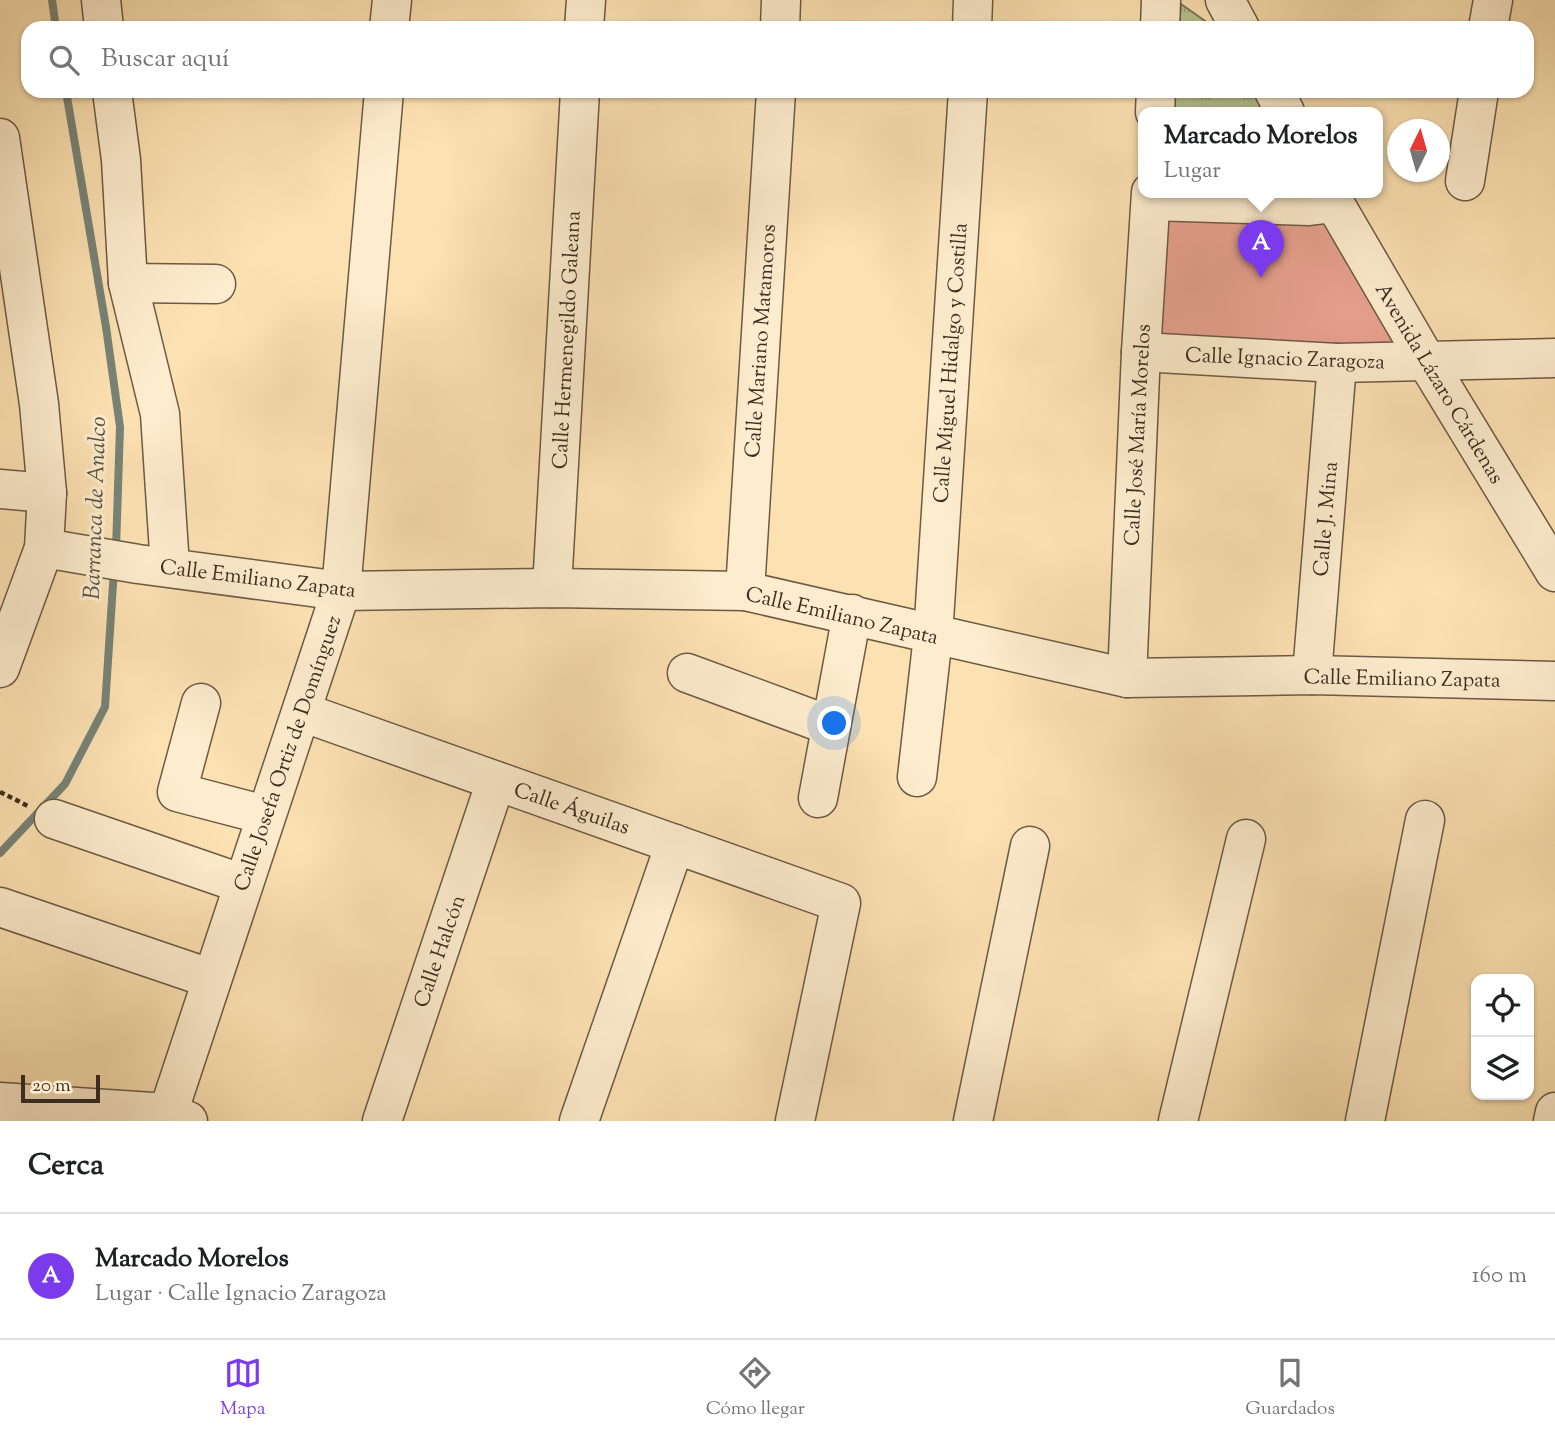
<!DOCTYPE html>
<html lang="es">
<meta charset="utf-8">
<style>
:root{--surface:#fff;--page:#f2f2f2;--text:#202124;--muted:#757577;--line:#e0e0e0;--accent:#7c3aed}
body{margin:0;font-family:"Sorts Mill Goudy",serif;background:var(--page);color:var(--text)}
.controls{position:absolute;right:21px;bottom:21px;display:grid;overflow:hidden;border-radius:14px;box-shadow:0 2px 5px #0004}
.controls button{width:63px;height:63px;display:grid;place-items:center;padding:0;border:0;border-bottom:2px solid var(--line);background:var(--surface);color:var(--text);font:35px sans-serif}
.compass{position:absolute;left:1387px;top:119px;width:63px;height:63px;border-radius:50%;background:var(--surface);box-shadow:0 2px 5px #0004;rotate:5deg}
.scale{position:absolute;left:21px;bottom:18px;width:79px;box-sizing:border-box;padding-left:7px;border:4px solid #3c2d20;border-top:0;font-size:19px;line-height:24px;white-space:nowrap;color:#3c2d20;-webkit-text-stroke:5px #fdeccd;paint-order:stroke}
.you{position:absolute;left:835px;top:724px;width:24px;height:24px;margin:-18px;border:5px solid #fff;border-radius:50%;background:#1a73e8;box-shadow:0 0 0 10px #1a73e833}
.badge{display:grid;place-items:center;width:46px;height:46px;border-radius:50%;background:var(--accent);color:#fff;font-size:23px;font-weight:700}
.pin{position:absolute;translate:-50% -58px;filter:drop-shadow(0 2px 4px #0008)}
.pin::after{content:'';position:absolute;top:37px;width:24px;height:21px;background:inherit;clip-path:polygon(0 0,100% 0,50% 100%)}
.popup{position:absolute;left:1138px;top:107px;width:245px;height:91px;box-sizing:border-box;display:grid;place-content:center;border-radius:14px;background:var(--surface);filter:drop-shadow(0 2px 5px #0005);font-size:23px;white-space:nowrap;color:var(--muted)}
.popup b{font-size:26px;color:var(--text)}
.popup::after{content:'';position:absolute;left:50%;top:100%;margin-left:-14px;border:14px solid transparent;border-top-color:var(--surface)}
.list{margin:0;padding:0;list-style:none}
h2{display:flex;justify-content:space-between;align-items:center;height:91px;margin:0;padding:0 28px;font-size:30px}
h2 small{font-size:23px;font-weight:400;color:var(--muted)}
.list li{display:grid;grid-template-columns:46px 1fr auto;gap:21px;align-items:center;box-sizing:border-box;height:126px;padding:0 28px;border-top:2px solid var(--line)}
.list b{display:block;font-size:26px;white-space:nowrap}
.list p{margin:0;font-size:23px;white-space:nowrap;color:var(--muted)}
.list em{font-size:23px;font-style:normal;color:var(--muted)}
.icon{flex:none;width:38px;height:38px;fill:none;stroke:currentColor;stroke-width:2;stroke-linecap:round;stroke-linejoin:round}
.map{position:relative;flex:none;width:1555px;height:1121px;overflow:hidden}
.search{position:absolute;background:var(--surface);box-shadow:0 2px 5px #0004;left:21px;right:21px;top:21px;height:77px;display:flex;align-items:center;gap:18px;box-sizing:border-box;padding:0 24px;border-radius:21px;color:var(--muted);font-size:26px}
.sheet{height:217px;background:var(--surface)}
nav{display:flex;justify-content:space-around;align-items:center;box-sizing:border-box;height:98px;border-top:2px solid var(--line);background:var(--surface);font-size:19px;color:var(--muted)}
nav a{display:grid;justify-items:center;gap:4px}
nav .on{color:var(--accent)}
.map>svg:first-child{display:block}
</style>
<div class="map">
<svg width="1555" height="1121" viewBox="0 0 1555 1121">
<defs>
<pattern id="park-tufts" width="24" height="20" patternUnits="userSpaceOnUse" patternTransform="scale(1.75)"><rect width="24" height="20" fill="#b9c490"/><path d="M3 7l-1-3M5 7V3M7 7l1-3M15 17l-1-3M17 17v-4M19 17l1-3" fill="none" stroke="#98a075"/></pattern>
</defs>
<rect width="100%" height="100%" fill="#fce1b2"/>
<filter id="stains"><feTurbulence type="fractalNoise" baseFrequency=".00286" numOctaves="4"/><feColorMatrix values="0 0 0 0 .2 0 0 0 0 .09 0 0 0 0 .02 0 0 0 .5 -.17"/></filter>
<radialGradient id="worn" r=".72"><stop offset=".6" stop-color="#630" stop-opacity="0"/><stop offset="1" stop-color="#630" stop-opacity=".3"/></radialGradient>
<!-- park -->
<g fill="url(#park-tufts)" stroke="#7a7858" stroke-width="2">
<polygon points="1181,4 1215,28 1179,28"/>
<polygon points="1175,91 1257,91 1267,112 1174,112"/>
</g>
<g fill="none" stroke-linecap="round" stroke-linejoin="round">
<!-- stream -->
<g stroke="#788377" stroke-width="8">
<polyline points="52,0 56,28"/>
<polyline points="66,91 106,327 120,427 116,549"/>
<polyline points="0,853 65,784 105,707 114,569"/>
</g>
</g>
<!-- building -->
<polygon fill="#e7a08f" stroke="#3c2d20" stroke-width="2" points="1167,211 1334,220 1397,348 1154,335"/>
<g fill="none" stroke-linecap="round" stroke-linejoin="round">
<defs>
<g id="minor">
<polyline points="101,0 104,28"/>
<polyline points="1225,0 1240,28"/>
<polyline points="389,28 392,0"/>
<polyline points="584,28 586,0"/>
<polyline points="780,28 781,0"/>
<polyline points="972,28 973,0"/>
<polyline points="1160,28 1161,0"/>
<polyline points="1488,28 1493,0"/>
<polyline points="112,91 121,160 128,283 160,414 170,567"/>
<polyline points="1274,91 1285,112"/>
<polyline points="1155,112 1156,91"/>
<polyline points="0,138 39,404 47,493 44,548 0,668"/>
<polyline points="1465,181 1479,91"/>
<polyline points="1328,192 1427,362 1555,572"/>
<polyline points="1151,201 1309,206 1334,203"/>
<polyline points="128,283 216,284"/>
<polyline points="1141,352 1337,363 1555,358"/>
<polyline points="0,489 47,493"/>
<polyline points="44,548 138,564 341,591 552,588 745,591 1127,678 1312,675 1555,681"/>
<polyline points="552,588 580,91"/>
<polyline points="745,591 776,91"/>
<polyline points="687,673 831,726"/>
<polyline points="1312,675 1337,363"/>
<polyline points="1127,678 1141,352 1151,192"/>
<polyline points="201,703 177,792 265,815"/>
<polyline points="302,712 841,903 795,1121"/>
<polyline points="917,777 933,636 968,91"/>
<polyline points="818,798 852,614"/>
<polyline points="54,819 243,884"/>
<polyline points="0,907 212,979"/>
<polyline points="0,1102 168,1113 188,1121"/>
<polyline points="168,1113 341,591 384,91"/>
<polyline points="382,1121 496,781"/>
<polyline points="579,1121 675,844"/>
<polyline points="973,1121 1030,846"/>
<polyline points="1178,1121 1246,839"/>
<polyline points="1365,1121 1425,820"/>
<polyline points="1553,1121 1555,1112"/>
</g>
</defs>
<!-- minor casing -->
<use href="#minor" stroke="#6c5a44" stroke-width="41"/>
<!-- path -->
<polyline stroke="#3c2d20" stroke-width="4.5" stroke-dasharray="5 3.5" stroke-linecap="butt" points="0,792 28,806"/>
<!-- minor -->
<use href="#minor" stroke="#fdeccd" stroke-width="38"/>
</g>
<g text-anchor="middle" stroke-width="6" stroke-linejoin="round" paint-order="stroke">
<!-- street labels -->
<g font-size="21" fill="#3c2d20" stroke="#fdeccd">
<text transform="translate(566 340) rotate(-87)" y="7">Calle Hermenegildo Galeana</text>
<text transform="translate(760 341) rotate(-86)" y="7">Calle Mariano Matamoros</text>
<text transform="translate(1285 358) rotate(2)" y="7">Calle Ignacio Zaragoza</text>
<text transform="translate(950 363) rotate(-86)" y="7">Calle Miguel Hidalgo y Costilla</text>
<text transform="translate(1440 383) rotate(59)" y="7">Avenida Lázaro Cárdenas</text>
<text transform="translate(1137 435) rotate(-87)" y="7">Calle José María Morelos</text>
<text transform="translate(1325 519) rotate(-85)" y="7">Calle J. Mina</text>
<text transform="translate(258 578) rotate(7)" y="7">Calle Emiliano Zapata</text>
<text transform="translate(842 615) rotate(13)" y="7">Calle Emiliano Zapata</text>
<text transform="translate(1402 678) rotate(1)" y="7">Calle Emiliano Zapata</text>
<text transform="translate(287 753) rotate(-71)" y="7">Calle Josefa Ortiz de Domínguez</text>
<text transform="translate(572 808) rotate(19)" y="7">Calle Águilas</text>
<text transform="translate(439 951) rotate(-71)" y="7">Calle Halcón</text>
</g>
<!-- water labels -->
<g font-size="23" font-style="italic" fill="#555144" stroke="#fdeccd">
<text transform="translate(94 508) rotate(-88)" y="8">Barranca de Analco</text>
</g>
</g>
<rect width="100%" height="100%" filter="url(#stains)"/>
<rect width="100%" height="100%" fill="url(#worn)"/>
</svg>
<div class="controls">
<button><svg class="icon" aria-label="locate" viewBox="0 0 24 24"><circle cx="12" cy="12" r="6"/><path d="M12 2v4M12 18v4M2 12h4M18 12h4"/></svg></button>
<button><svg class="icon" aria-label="layers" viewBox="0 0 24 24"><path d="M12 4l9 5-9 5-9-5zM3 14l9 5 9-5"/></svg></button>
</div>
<svg class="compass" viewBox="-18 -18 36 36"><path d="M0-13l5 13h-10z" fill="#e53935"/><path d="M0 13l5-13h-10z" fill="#757577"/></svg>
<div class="scale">20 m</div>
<div class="you"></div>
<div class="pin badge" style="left:1261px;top:278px">A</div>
<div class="popup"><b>Marcado Morelos</b>Lugar</div>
<div class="search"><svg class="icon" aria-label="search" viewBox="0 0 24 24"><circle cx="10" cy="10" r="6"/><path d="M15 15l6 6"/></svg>Buscar aquí</div>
</div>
<section class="sheet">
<h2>Cerca<small></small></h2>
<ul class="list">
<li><span class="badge">A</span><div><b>Marcado Morelos</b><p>Lugar · Calle Ignacio Zaragoza</p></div><em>160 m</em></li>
</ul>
</section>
<nav>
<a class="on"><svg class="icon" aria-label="map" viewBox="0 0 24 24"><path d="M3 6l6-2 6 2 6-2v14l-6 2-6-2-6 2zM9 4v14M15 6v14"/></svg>Mapa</a>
<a><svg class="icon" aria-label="directions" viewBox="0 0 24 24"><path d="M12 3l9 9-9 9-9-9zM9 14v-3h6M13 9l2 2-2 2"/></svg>Cómo llegar</a>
<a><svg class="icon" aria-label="saved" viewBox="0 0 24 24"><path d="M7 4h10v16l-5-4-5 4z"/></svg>Guardados</a>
</nav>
